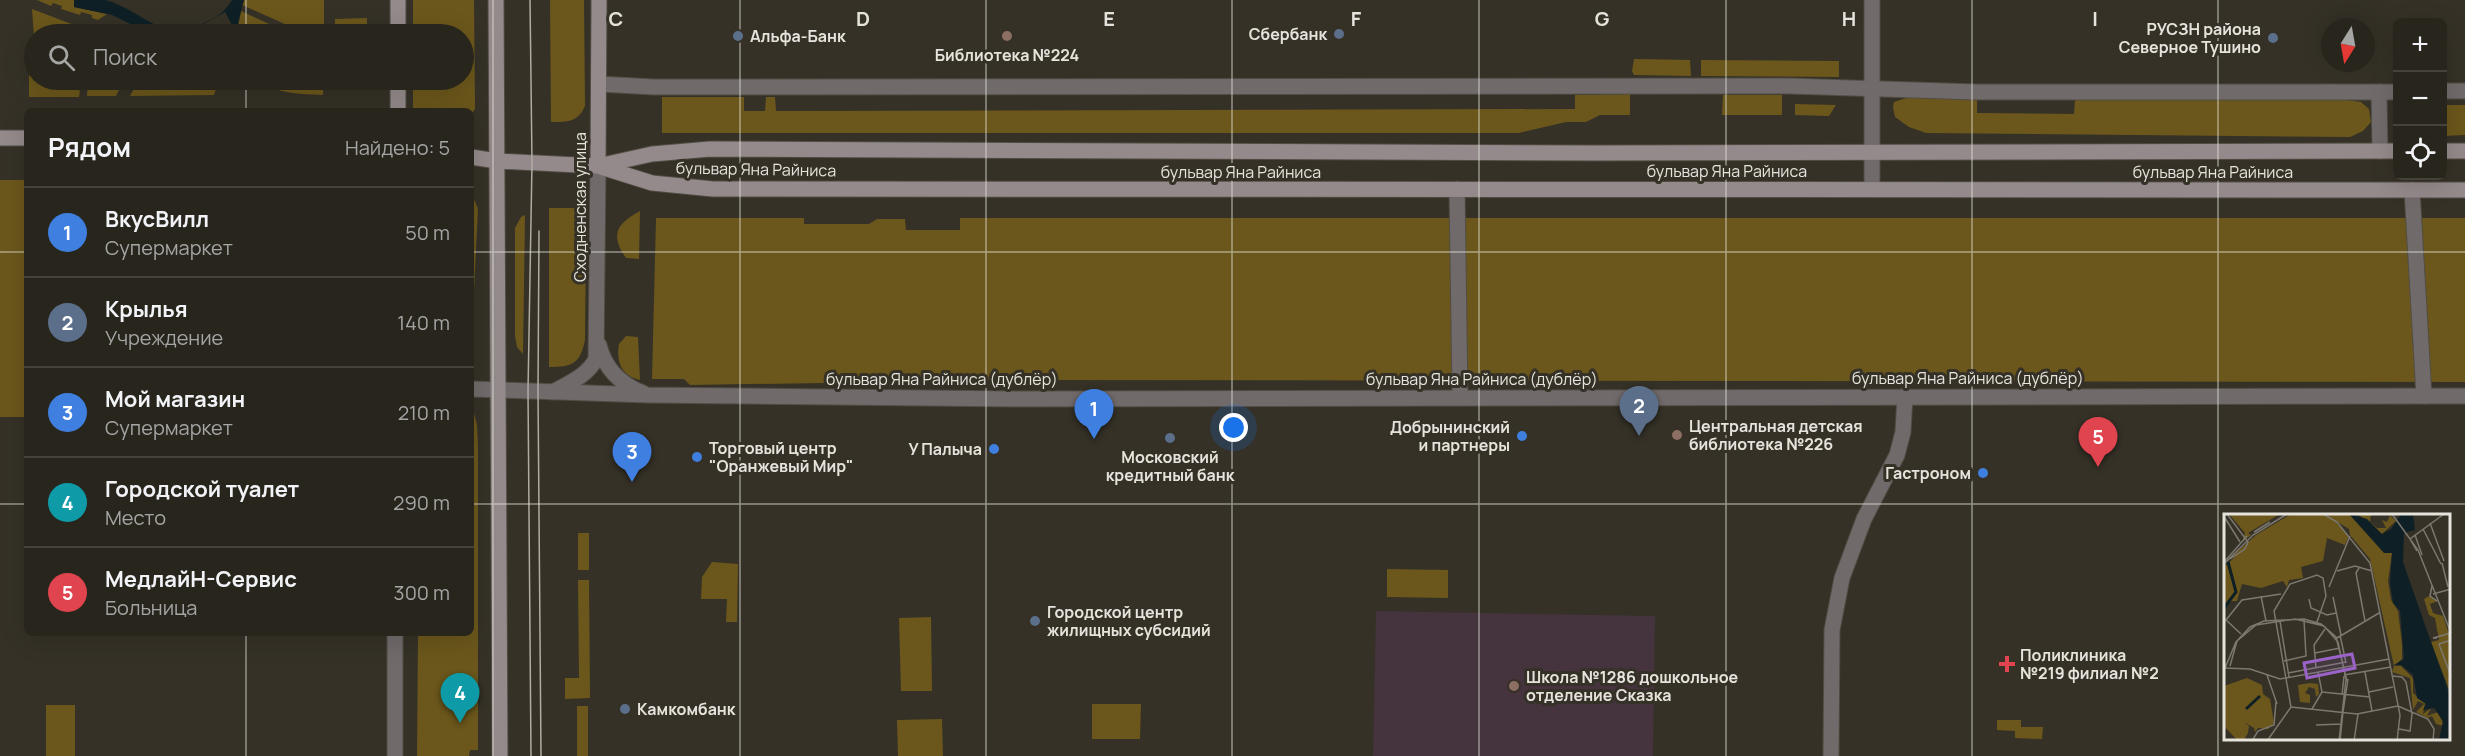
<!DOCTYPE html>
<html lang="ru">
<meta charset="utf-8">
<style>
:root{--surface:#28251d;--page:#302d26;--text:#f1f3f6;--muted:#a5a5a4;--line:#44423b;--accent:#1a73e8}
body{margin:0;font-family:Manrope,sans-serif;background:var(--page);color:var(--text)}
.controls{position:absolute;right:18px;top:18px;display:grid;overflow:hidden;border-radius:9px;box-shadow:0 6px 24px #0002}
.controls button{width:54px;height:54px;display:grid;place-items:center;padding:0;border:0;border-bottom:2px solid var(--line);background:var(--surface);color:var(--text);font:30px sans-serif}
.compass{position:absolute;left:2321px;top:18px;width:54px;height:54px;border-radius:50%;background:var(--surface);box-shadow:0 6px 24px #0002;rotate:191deg}
.you{position:absolute;left:1234px;top:428px;width:21px;height:21px;margin:-15px;border:4px solid #fff;border-radius:50%;background:#1a73e8;box-shadow:0 0 0 9px #1a73e833}
.badge{display:grid;place-items:center;width:39px;height:39px;border-radius:50%;background:var(--accent);color:#fff;font-size:20px;font-weight:700}
.pin{position:absolute;translate:-50% -50px;filter:drop-shadow(0 2px 3px #0008)}
.pin::after{content:'';position:absolute;top:32px;width:21px;height:18px;background:inherit;clip-path:polygon(0 0,100% 0,50% 100%)}
.list{margin:0;padding:0;list-style:none}
h2{display:flex;justify-content:space-between;align-items:center;height:78px;margin:0;padding:0 24px;font-size:26px}
h2 small{font-size:20px;font-weight:400;color:var(--muted)}
.list li{display:grid;grid-template-columns:39px 1fr auto;gap:18px;align-items:center;box-sizing:border-box;height:90px;padding:0 24px;border-top:2px solid var(--line)}
.list b{display:block;font-size:22px;white-space:nowrap}
.list p{margin:0;font-size:20px;white-space:nowrap;color:var(--muted)}
.list em{font-size:20px;font-style:normal;color:var(--muted)}
.icon{flex:none;width:33px;height:33px;fill:none;stroke:currentColor;stroke-width:2;stroke-linecap:round;stroke-linejoin:round}
.map{position:relative;flex:none;width:2465px;height:756px;overflow:hidden}
.search{position:absolute;background:var(--surface);box-shadow:0 6px 24px #0002;left:24px;top:24px;width:450px;height:66px;display:flex;align-items:center;gap:15px;box-sizing:border-box;padding:0 21px;border-radius:33px;color:var(--muted);font-size:22px}
.panel{position:absolute;background:var(--surface);box-shadow:0 6px 24px #0002;left:24px;top:108px;width:450px;height:528px;border-radius:9px}
.map>svg:first-child{display:block}
</style>
<div class="map">
<svg width="2465" height="756" viewBox="0 0 2465 756">
<rect width="100%" height="100%" fill="#353127"/>
<!-- education -->
<polygon fill="#45333d" points="1376,611 1655,616 1653,756 1373,756"/>
<!-- green -->
<g fill="#6b571b">
<polygon points="37,0 74,0 74,7 107,14 98,20 92,18 92,15 81,12 80,15 61,9 62,6 53,3 51,6"/>
<polygon points="244,0 324,0 324,26 319,26 319,34 307,34 242,5"/>
<polygon points="413,0 474,0 475,109 471,114 471,111 413,111 413,80 464,80 464,34 413,34"/>
<path d="M550,0H584L585,106C578,122 568,122 551,122Z"/>
<polygon points="32,9 82,28 81,34 34,34 34,37"/>
<polygon points="241,11 291,34 237,34"/>
<polygon points="367,18 367,34 340,34 339,28 335,28 335,19"/>
<polygon points="29,46 34,51 34,80 67,80 80,91 79,97 29,97"/>
<polygon points="1634,59 1690,60 1691,76 1634,75 1632,71"/>
<polygon points="1701,60 1839,61 1839,77 1701,76"/>
<polygon points="88,80 124,80 116,96 87,96"/>
<polygon points="139,80 219,80 214,95 130,96"/>
<path d="M258,80H323V95C301,94 276,94 258,80Z"/>
<polygon points="1630,94 1630,115 1600,115 1586,122 1566,122 1519,133 662,133 662,97 744,97 744,111 765,111 766,97 775,97 776,111 1575,109 1575,95"/>
<polygon points="1723,95 1782,95 1782,115 1722,115"/>
<polygon points="1909,97 1977,100 1977,113 2074,114 2075,100 2348,100 2361,102 2369,109 2371,122 2363,131 2350,137 1926,133 1909,127 1895,117 1893,107 1894,102"/>
<polygon points="1795,104 1836,105 1829,116 1795,115"/>
<polygon points="2443,105 2465,105 2465,135 2443,136"/>
<rect x="0" y="180" width="27" height="237"/>
<polygon points="471,199 475,201 478,209 471,352"/>
<path d="M549,208H574L583,216L586,230L585,340C580,364 572,367 549,367Z"/>
<path d="M640,211L639,259L626,258C610,235 616,224 640,211Z"/>
<polygon points="525,215 523,354 517,347 515,336 515,228 521,217"/>
<polygon points="656,218 804,218 804,224 869,224 877,219 905,219 906,230 960,230 960,218 2465,218 2465,382 1016,380 690,385 684,379 652,379"/>
<path d="M626,336L638,337L640,380C621,376 616,361 619,344Z"/>
<polygon points="471,413 474,413 477,425 478,446 478,750 470,750 469,756 417,756 418,633 471,633"/>
<rect x="578" y="533" width="11" height="37"/>
<polygon points="712,562 738,564 737,622 726,622 727,599 701,599 702,577"/>
<polygon points="1387,569 1448,570 1448,598 1387,597"/>
<polygon points="578,580 589,580 590,698 565,699 565,678 579,678"/>
<polygon points="931,617 932,691 901,691 899,618"/>
<polygon points="1092,704 1141,704 1140,739 1092,739"/>
<rect x="46" y="705" width="29" height="51"/>
<rect x="577" y="706" width="11" height="50"/>
<polygon points="942,719 943,756 898,756 897,720"/>
<polygon points="1997,720 2021,720 2021,727 2043,727 2042,739 2015,738 2015,731 1997,730"/>
</g>
<!-- water -->
<path fill="#0e2025" d="M74,0C83,0 97,0 106,0C143,11 164,45 204,23C218,16 224,13 232,0H244L235,34H151L112,15L74,7Z"/>
<!-- pier -->
<polygon fill="#353127" points="225,12 237,34 200,34 196,28"/>
<g fill="none" stroke-linecap="round" stroke-linejoin="round">
<defs>
<g id="minor">
<polyline points="1872,0 1872,189"/>
<polyline points="599,84 654,87 1789,86 1977,92 2398,92"/>
<polyline points="2442,91 2465,91"/>
<polyline points="2379,92 2380,151"/>
<polyline points="1457,189 1460,397"/>
<polyline points="2412,190 2424,396"/>
<path d="M599,345C605,369 620,384 643,393"/>
<polyline points="471,389 648,395 1016,399 2465,396"/>
<path d="M553,392C569,383 587,376 596,359L598,166"/>
<polyline points="395,756 395,633"/>
<polyline points="1831,756 1832,630 1842,578 1864,519 1897,455 1903,432 1905,396"/>
</g>
<g id="secondary">
<polyline points="398,0 398,34"/>
<polyline points="496,0 500,756"/>
<polyline points="398,80 398,111"/>
<polyline points="0,138 27,138"/>
<polyline points="2442,151 2465,151"/>
<polyline points="471,157 497,161 598,166 652,154 710,149 1595,153 2398,151"/>
<polyline points="598,166 599,0"/>
<polyline points="601,167 652,183 713,189 2465,190"/>
</g>
</defs>
<!-- minor casing -->
<use href="#minor" stroke="#514d44" stroke-width="17"/>
<!-- secondary casing -->
<use href="#secondary" stroke="#514d44" stroke-width="17"/>
<!-- minor -->
<use href="#minor" stroke="#716a6b" stroke-width="15"/>
<!-- secondary -->
<use href="#secondary" stroke="#948a8b" stroke-width="15"/>
<!-- tram -->
<g stroke="#b0aca5" stroke-width="1.5">
<polyline points="530,0 532,163 528,391 531,756"/>
<polyline points="539,231 538,392 541,756"/>
</g>
</g>
<!-- grid -->
<path fill="none" stroke="#e6e3dd" stroke-width="1.5" stroke-opacity="0.55" d="M246,0V34M493,0V756M740,0V756M986,0V756M1232,0V756M1479,0V756M1726,0V756M1972,0V756M2218,0V756M246,80V111M0,252H27M471,252H2465M0,504H27M471,504H2465M246,633V756"/>
<!-- markers -->
<g fill="#5c6f8a" stroke="#353127" stroke-width="2">
<circle cx="1339" cy="34" r="6"/>
<circle cx="738" cy="36" r="6"/>
<circle cx="2273" cy="38" r="6"/>
<circle cx="1170" cy="438" r="6"/>
<circle cx="1035" cy="621" r="6"/>
<circle cx="625" cy="709" r="6"/>
</g>
<g fill="#8d6e63" stroke="#353127" stroke-width="2">
<circle cx="1007" cy="36" r="6"/>
<circle cx="1677" cy="435" r="6"/>
<circle cx="1514" cy="686" r="6"/>
</g>
<g fill="#3f7fe0" stroke="#353127" stroke-width="2">
<circle cx="1522" cy="436" r="6"/>
<circle cx="994" cy="449" r="6"/>
<circle cx="697" cy="457" r="6"/>
<circle cx="1983" cy="473" r="6"/>
</g>
<path fill="#e0444e" stroke="#353127" stroke-width="2" d="M2004 655h6v6h6v6h-6v6h-6v-6h-6v-6h6z"/>
<g text-anchor="middle" stroke-width="6" stroke-linejoin="round" paint-order="stroke">
<!-- poi labels -->
<g font-size="16" font-weight="bold" fill="#e6e3dd" stroke="#353127" text-anchor="start">
<text x="2261" y="35" text-anchor="end">РУСЗН района<tspan x="2261" dy="18">Северное Тушино</tspan></text>
<text x="1327" y="40" text-anchor="end">Сбербанк</text>
<text x="750" y="42">Альфа-Банк</text>
<text x="1007" y="61" text-anchor="middle">Библиотека №224</text>
<text x="1689" y="432">Центральная детская<tspan x="1689" dy="18">библиотека №226</tspan></text>
<text x="1510" y="433" text-anchor="end">Добрынинский<tspan x="1510" dy="18">и партнеры</tspan></text>
<text x="709" y="454">Торговый центр<tspan x="709" dy="18">"Оранжевый Мир"</tspan></text>
<text x="982" y="455" text-anchor="end">У Палыча</text>
<text x="1170" y="463" text-anchor="middle">Московский<tspan x="1170" dy="18">кредитный банк</tspan></text>
<text x="1971" y="479" text-anchor="end">Гастроном</text>
<text x="1047" y="618">Городской центр<tspan x="1047" dy="18">жилищных субсидий</tspan></text>
<text x="2020" y="661">Поликлиника<tspan x="2020" dy="18">№219 филиал №2</tspan></text>
<text x="1526" y="683">Школа №1286 дошкольное<tspan x="1526" dy="18">отделение Сказка</tspan></text>
<text x="637" y="715">Камкомбанк</text>
</g>
<!-- street labels -->
<g font-size="16" fill="#e6e3dd" stroke="#353127">
<text transform="translate(756 169) rotate(1)" y="6">бульвар Яна Райниса</text>
<text x="1727" y="177">бульвар Яна Райниса</text>
<text x="1241" y="178">бульвар Яна Райниса</text>
<text x="2213" y="178">бульвар Яна Райниса</text>
<text transform="translate(580 207) rotate(-90)" y="6">Сходненская улица</text>
<text x="1968" y="384">бульвар Яна Райниса (дублёр)</text>
<text x="942" y="385">бульвар Яна Райниса (дублёр)</text>
<text x="1482" y="385">бульвар Яна Райниса (дублёр)</text>
</g>
</g>
<!-- overview -->
<g transform="translate(2224 514)">
<rect width="226" height="226" fill="#353127"/>
<path d="M5,0H56L24,19L27,21L18,28L21,19ZM67,0H97L110,6L125,22L121,31L103,24L99,47L77,53L79,64L65,66L63,73L59,67L37,74L18,70L13,87H7L0,95V53L12,42L5,45L32,21ZM100,0H125L162,39H168L164,67L167,86L174,97L178,130V145L170,152L146,45L126,21L125,15ZM134,0H147L146,8L153,14H162L158,6L163,8L166,1L172,7L158,20ZM205,82L214,87L206,90L209,99L219,102L226,123V178L207,128L215,126L211,104L205,101L200,85ZM170,152H177L189,164V179L201,189L199,200L207,194L203,202L214,198L220,212L212,210L208,202L204,204L192,198L200,190L194,187L189,196L186,164L168,158ZM23,164L38,171L39,180L46,185L50,209L44,215L34,214L31,218L30,214L20,208L25,212L24,219L20,226H13L0,212V172ZM86,169L94,170L95,180L92,183L91,175L85,173L81,179L86,181V189L76,188L74,171Z" fill="#6b571b"/>
<path d="M125,0L143,5L158,20L167,15L177,0H189L191,16L180,19L179,48L226,182V226H215L219,207L210,194L199,196L202,190L193,184L189,161L177,151H170L180,145L176,97L169,89L166,69L168,39H160Z" fill="#0e2025"/>
<path fill="none" stroke="#0e2025" stroke-width="3" d="M176,16L172,41L195,141L201,159L221,168M0,94L12,78L4,48M189,163L218,168M22,195L36,182"/>
<path fill="none" stroke="#7c7870" stroke-width="1.5" d="M3,0L24,28L21,35L6,45M99,0L113,8L146,49L176,201L173,227M168,0L194,36L227,119M1,4L16,28M206,9L220,47M199,15L217,50M30,18L46,8M191,21L198,41M193,37L186,25L220,0M1,47L23,22M218,49L224,73M0,50L29,21L63,0M135,54L132,59L141,107M113,57L131,52L148,57M208,72L206,82L213,87M105,73L126,22M209,80L227,75M37,82L42,107M109,83L117,121M85,85L87,94L103,101L112,99M56,107L65,163M17,120L2,106L18,86L57,80M116,121L122,149M113,124L155,99M213,124H209L227,119M227,126L215,130L227,162M91,139L116,134M60,147L82,142L80,106M6,152L13,127L32,111L71,105L100,112L114,128L122,165L115,227M0,154L26,155L56,165L165,145M1,154L12,128L26,113L40,107L80,105L97,110L112,123L123,167M92,154L90,131L101,115M141,158L148,197M64,159L122,148M43,161L53,190M120,161L167,153M169,162L178,163L182,168L188,200L186,217L175,215M98,178L146,183M145,178L169,173M118,181L120,162M174,192L204,205L210,215L209,227M67,193L133,200L174,192M88,195L98,178L94,158M119,198L124,165M92,211L117,210M28,227L34,217L50,211L52,188M43,227L67,193L50,97L66,70L93,61L99,64L102,82L93,108M116,227L119,198M130,227L134,200"/>
<path fill="#9b63c8" fill-opacity="0.15" stroke="#9b63c8" stroke-width="3" d="M128,140L131,154L83,164L80,149Z"/>
<rect width="226" height="226" fill="none" stroke="#e6e3dd" stroke-width="3"/>
</g>
<g font-size="20" text-anchor="middle" font-weight="bold" fill="#e6e3dd" stroke="#353127" stroke-width="6" stroke-linejoin="round" paint-order="stroke">
<text x="616" y="26">C</text>
<text x="863" y="26">D</text>
<text x="1109" y="26">E</text>
<text x="1356" y="26">F</text>
<text x="1602" y="26">G</text>
<text x="1849" y="26">H</text>
<text x="2095" y="26">I</text>
</g>
</svg>
<div class="controls">
<button>+</button>
<button>−</button>
<button><svg class="icon" aria-label="locate" viewBox="0 0 24 24"><circle cx="12" cy="12" r="6"/><path d="M12 2v4M12 18v4M2 12h4M18 12h4"/></svg></button>
</div>
<svg class="compass" viewBox="-18 -18 36 36"><path d="M0-13l5 13h-10z" fill="#e53935"/><path d="M0 13l5-13h-10z" fill="#a5a5a4"/></svg>
<div class="you"></div>
<div class="pin badge" style="left:1094px;top:439px;background:#3f7fe0">1</div>
<div class="pin badge" style="left:1639px;top:436px;background:#5c6f8a">2</div>
<div class="pin badge" style="left:632px;top:482px;background:#3f7fe0">3</div>
<div class="pin badge" style="left:460px;top:723px;background:#0f9aa8">4</div>
<div class="pin badge" style="left:2098px;top:467px;background:#e0444e">5</div>
<div class="search"><svg class="icon" aria-label="search" viewBox="0 0 24 24"><circle cx="10" cy="10" r="6"/><path d="M15 15l6 6"/></svg>Поиск</div>
<section class="panel">
<h2>Рядом<small>Найдено: 5</small></h2>
<ul class="list">
<li><span class="badge" style="background:#3f7fe0">1</span><div><b>ВкусВилл</b><p>Супермаркет</p></div><em>50 m</em></li>
<li><span class="badge" style="background:#5c6f8a">2</span><div><b>Крылья</b><p>Учреждение</p></div><em>140 m</em></li>
<li><span class="badge" style="background:#3f7fe0">3</span><div><b>Мой магазин</b><p>Супермаркет</p></div><em>210 m</em></li>
<li><span class="badge" style="background:#0f9aa8">4</span><div><b>Городской туалет</b><p>Место</p></div><em>290 m</em></li>
<li><span class="badge" style="background:#e0444e">5</span><div><b>МедлайН-Сервис</b><p>Больница</p></div><em>300 m</em></li>
</ul>
</section>
</div>
